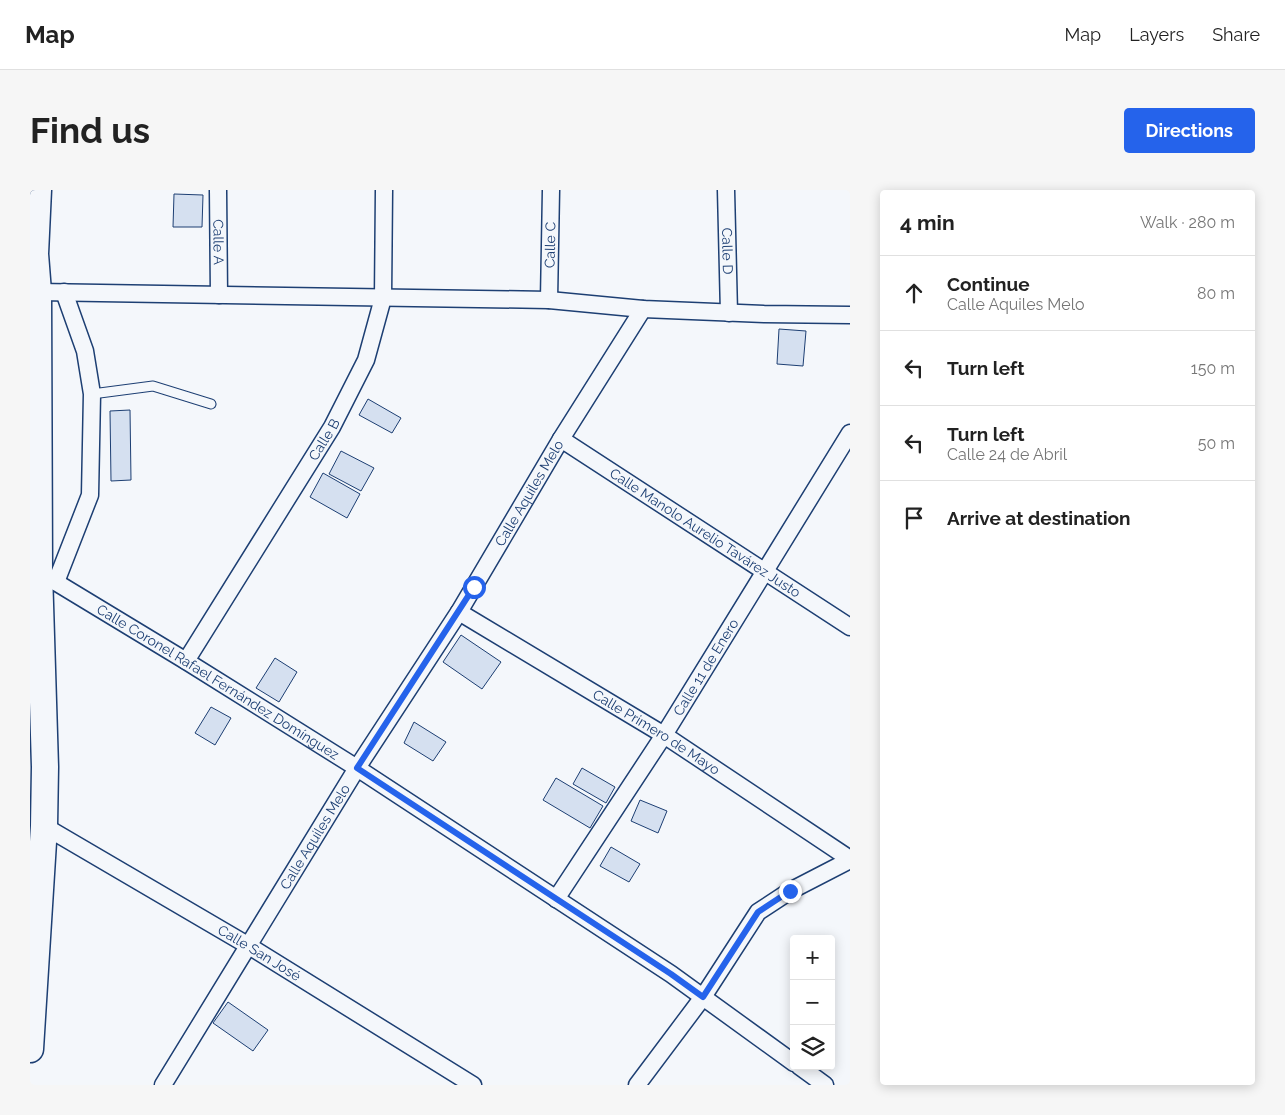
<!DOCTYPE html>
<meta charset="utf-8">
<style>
:root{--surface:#fff;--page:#f6f6f6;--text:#222;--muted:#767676;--line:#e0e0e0;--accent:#2563eb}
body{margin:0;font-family:Raleway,sans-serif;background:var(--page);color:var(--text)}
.controls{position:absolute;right:15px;bottom:15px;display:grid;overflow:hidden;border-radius:5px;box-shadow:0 2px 12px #0003}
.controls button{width:45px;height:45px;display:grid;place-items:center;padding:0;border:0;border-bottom:1px solid var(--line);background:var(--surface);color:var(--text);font:25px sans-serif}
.stop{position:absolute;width:15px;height:15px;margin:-11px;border:4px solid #2563eb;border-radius:50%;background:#fff}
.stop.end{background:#2563eb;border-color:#fff;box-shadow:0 1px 5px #0008}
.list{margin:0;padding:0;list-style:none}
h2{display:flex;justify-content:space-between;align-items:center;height:65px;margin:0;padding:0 20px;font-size:21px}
h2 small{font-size:16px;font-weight:400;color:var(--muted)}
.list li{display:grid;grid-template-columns:32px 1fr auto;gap:15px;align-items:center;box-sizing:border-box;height:75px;padding:0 20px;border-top:1px solid var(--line)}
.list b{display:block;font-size:19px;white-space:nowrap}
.list p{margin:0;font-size:16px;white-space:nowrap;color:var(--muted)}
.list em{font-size:16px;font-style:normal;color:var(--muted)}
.icon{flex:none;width:28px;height:28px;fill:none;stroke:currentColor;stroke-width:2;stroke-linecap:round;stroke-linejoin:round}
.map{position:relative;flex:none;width:820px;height:895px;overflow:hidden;border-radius:5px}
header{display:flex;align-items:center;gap:30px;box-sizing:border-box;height:70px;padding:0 25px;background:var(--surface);border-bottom:1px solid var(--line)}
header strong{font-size:24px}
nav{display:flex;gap:28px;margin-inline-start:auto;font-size:18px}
.intro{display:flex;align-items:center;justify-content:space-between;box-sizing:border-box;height:120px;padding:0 30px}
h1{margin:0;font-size:35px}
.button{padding:12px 22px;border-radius:5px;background:var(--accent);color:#fff;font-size:18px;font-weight:700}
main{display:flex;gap:30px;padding:0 30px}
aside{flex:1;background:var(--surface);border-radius:5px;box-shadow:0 2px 12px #0003}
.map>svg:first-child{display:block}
</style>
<header>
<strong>Map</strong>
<nav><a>Map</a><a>Layers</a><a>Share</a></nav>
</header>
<div class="intro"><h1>Find us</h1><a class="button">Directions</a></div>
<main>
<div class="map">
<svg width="820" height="895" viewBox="0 0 820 895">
<rect width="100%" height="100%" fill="#f4f7fb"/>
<!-- building -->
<g fill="#d5e0f0" stroke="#1d3f73">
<polygon points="144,4 173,5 172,37 143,37"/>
<polygon points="749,139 776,141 773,176 747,174"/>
<polygon points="338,209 371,228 362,243 329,225"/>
<polygon points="100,220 101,290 81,291 80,221"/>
<polygon points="311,261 344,278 331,301 299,284"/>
<polygon points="293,283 330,304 317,328 280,307"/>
<polygon points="431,445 471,472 452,499 413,472"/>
<polygon points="245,468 267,482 249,512 226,498"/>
<polygon points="181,517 201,528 185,555 165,543"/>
<polygon points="384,532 416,552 403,571 374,553"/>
<polygon points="552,578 585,597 576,613 543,594"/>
<polygon points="526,588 573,616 560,638 513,610"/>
<polygon points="610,610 637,621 628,643 601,631"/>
<polygon points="581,657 610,674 599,692 570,676"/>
<polygon points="198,812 238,840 223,861 183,833"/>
</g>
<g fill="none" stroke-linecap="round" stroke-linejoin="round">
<defs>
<polyline id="lane" points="62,204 123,196 181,214"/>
<g id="street">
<path id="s1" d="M188,0L189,105"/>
<path id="s2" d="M696,0L699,123"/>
<polyline points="8,102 519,110 613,119 734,124 820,125"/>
<path id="s3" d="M519,110L521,0"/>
<path id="s4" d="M531,249L820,437"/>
<path id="s5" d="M9,382L156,471L327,578L641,784L764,873"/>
<polyline points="26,392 60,305 62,204 55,161 34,102"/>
<path id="s6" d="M429,422L634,545L820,669"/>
<path id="s7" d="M156,471L302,237L336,170L353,108L354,0"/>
<path id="s8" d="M14,636L219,756L443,895"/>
<path id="s9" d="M526,709L634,545L820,243"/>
<polyline points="769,876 795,895"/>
<path id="s10" d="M133,895L327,578L429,422L531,249L613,119"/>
<polyline points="607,895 673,807 728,722 760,701 820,670"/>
</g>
<polyline id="primary" points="0,859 14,636 15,577 9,382 8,102 5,64 8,0"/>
</defs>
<!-- lane casing -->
<use href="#lane" stroke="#1d3f73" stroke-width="11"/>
<!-- street casing -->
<use href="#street" stroke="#1d3f73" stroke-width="19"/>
<!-- primary casing -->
<use href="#primary" stroke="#1d3f73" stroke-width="29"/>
<!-- lane -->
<use href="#lane" stroke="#f4f7fb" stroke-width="9"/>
<!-- street -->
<use href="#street" stroke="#f4f7fb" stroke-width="16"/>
<!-- primary -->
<use href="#primary" stroke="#f4f7fb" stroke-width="26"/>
</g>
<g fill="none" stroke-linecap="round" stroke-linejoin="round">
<!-- route -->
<polyline stroke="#2563eb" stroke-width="6" points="444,397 327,578 641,784 673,807 728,722 760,701"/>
</g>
<g text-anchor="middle" stroke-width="4" stroke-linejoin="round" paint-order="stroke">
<!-- street labels -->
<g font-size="14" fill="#1d3f73" stroke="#f4f7fb">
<text dy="5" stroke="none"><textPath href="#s1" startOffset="52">Calle A</textPath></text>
<text dy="5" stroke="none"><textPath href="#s3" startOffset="55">Calle C</textPath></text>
<text dy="5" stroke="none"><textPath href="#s2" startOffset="61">Calle D</textPath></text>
<text dy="5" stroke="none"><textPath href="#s7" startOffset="261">Calle B</textPath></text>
<text dy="5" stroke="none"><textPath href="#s10" startOffset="696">Calle Aquiles Melo</textPath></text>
<text dy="5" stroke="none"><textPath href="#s4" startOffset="172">Calle Manolo Aurelio Tavárez Justo</textPath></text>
<text dy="5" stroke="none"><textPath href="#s9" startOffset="276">Calle 11 de Enero</textPath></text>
<text dy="5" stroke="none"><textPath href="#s5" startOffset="210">Calle Coronel Rafael Fernández Domínguez</textPath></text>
<text dy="5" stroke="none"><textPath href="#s6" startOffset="231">Calle Primero de Mayo</textPath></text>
<text dy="5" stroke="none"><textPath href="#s10" startOffset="291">Calle Aquiles Melo</textPath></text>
<text dy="5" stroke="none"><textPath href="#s8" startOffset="250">Calle San José</textPath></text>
</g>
</g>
</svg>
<div class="controls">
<button>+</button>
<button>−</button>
<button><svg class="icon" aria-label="layers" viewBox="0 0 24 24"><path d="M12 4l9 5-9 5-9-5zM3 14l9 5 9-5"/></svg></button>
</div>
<div class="stop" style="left:444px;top:397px"></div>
<div class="stop end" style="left:760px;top:701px"></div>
</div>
<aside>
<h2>4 min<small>Walk · 280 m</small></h2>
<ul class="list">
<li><svg class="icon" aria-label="ahead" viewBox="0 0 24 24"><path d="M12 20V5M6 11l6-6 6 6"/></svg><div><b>Continue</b><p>Calle Aquiles Melo</p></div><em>80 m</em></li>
<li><svg class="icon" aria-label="left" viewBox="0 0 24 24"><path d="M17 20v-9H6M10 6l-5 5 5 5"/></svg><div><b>Turn left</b></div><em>150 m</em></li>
<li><svg class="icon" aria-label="left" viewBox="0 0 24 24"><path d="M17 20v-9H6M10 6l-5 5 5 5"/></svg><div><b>Turn left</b><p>Calle 24 de Abril</p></div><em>50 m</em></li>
<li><svg class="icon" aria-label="arrive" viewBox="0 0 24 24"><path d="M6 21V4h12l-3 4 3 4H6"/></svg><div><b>Arrive at destination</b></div></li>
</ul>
</aside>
</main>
